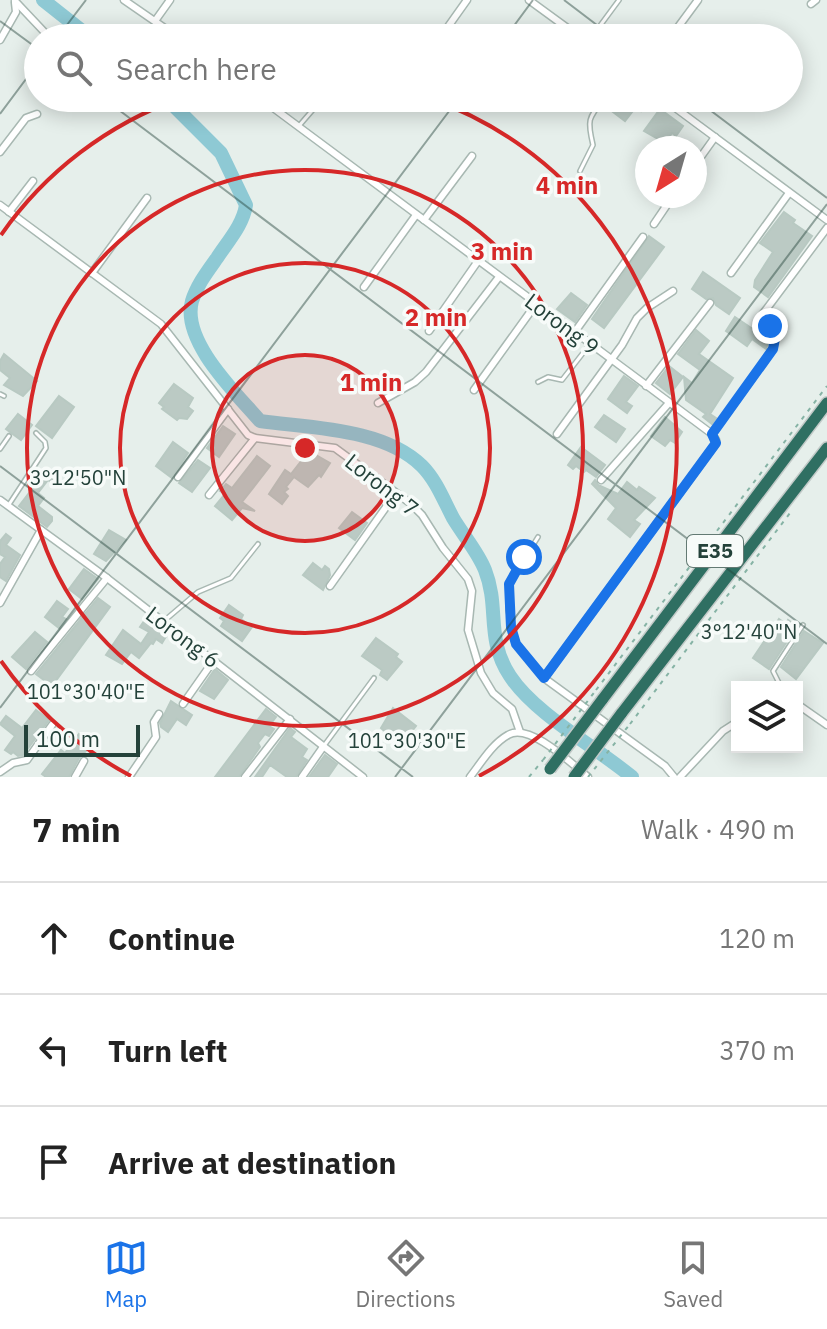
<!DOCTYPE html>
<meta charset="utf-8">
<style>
:root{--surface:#fff;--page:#f2f2f2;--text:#222;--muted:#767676;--line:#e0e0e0;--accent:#1a73e8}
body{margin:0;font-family:"IBM Plex Sans",sans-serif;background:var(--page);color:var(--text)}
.controls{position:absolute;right:24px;bottom:24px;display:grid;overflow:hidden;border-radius:0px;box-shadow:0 4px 20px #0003}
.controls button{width:72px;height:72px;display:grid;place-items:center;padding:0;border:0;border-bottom:2px solid var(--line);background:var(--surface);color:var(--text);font:40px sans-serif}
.compass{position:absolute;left:635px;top:136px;width:72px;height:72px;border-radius:50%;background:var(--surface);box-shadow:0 4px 20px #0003;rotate:217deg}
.scale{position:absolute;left:24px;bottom:20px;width:116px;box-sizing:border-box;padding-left:8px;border:4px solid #24423a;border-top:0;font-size:22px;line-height:28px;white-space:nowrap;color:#24423a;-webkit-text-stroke:6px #f7fbf9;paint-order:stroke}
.stop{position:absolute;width:24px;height:24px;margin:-18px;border:6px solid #1a73e8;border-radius:50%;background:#fff}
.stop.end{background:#1a73e8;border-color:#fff;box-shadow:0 2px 8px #0008}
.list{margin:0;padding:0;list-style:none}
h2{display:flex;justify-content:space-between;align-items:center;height:104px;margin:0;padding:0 32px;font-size:34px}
h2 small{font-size:26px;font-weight:400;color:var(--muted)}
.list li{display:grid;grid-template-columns:52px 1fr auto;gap:24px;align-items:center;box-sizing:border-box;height:112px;padding:0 32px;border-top:2px solid var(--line)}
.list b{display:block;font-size:30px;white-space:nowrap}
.list em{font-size:26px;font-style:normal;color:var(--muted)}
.icon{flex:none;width:44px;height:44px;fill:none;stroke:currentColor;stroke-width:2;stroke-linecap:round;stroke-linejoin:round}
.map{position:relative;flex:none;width:827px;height:777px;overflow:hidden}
.search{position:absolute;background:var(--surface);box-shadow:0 4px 20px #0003;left:24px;right:24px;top:24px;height:88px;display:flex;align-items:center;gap:20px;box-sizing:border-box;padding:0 28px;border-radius:44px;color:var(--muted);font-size:30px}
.sheet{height:440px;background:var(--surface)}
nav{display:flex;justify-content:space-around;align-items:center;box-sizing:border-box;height:112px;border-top:2px solid var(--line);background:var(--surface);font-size:22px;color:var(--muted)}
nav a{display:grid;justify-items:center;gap:4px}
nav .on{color:var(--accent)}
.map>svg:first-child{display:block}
</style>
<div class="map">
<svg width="827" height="777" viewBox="0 0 827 777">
<rect width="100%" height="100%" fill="#e6efeb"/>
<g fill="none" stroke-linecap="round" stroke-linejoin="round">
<!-- river -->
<g stroke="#8ec9d4" stroke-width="14">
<polyline points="43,0 91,38"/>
<path d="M166,98L221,153L246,205C243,225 228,241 217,258C207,272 197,285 192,301C181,341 236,393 260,421C310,428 384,428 422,466C436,480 444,501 453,518C463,535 478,552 485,570C500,608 485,638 510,676C535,714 596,747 632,777"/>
</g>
</g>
<!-- building -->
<g fill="#bbcac4" stroke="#b8c9c2" stroke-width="2">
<polygon points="610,98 630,100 650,98 641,111 636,107 625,121 604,105"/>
<polygon points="660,109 683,126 676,136 672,133 665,143 644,131"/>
<polygon points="784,212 795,220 793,223 812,236 768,297 754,287 755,280 773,252 760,243"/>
<polygon points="649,236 664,247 604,328 592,319"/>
<polygon points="703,272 740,298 729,314 716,305 713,298 706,299 692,289"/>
<polygon points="571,293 587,305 575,322 557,309"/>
<polygon points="735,317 769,340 766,349 752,339 747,346 726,331"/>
<polygon points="696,330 709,341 699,354 733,378 710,414 716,418 712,424 703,417 706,414 686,400 684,377 692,383 700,370 678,354"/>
<polygon points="4,354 37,381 23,396 4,385 10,378 0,370 0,361"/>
<polygon points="669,366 683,377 670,394 656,383"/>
<polygon points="624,376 638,386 626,402 632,406 627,413 608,399"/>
<polygon points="174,384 193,398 188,407 193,411 187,419 179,418 177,420 162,409 164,407 159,403"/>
<polygon points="59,396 74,407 52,438 36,426"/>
<polygon points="18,414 32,425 21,440 6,429"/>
<polygon points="604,415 625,429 616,442 595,427"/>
<polygon points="665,417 682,432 675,443 670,440 665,446 651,436"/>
<polygon points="223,426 235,434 219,457 207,448"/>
<polygon points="173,442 188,453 172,478 156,466"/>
<polygon points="581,447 605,465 596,477 586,470 584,472 576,466 573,469 568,465"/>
<polygon points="309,451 330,463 321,477 319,475 308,487 294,477 286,487 288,489 284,492 288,496 282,504 269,494 285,470 291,474"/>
<polygon points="257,456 270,466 242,502 255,511 242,508 232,520 215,506 225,494 220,491 226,484 232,488"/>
<polygon points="198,460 210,468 192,492 179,483"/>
<polygon points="43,469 55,478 52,483 48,480 38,493 44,498 38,506 52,517 52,521 47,527 19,506 32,489 27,485 35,473 38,476"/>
<polygon points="595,480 598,485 618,494 627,482 637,490 639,487 655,498 634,520 640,524 630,537 608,519 616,508 592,484"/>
<polygon points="352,512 367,523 355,540 339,528"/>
<polygon points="109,530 126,540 106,561 94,554"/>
<polygon points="6,534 11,538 6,545 20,555 6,581 0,577 0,564 5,557 0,554 0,541"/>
<polygon points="313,563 322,570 325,566 329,569 330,575 323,590 303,575"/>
<polygon points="84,569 98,579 82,599 69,589"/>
<polygon points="98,598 110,607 52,686 36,674"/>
<polygon points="57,601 68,609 62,617 66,619 59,628 45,617"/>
<polygon points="229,605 243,615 241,619 252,627 242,641 221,626 224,621 220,618"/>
<polygon points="147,617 168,633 162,643 156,639 153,644 151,643 139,658 131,652 122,664 106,655 123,630 141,644 149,632 140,627"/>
<polygon points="779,619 786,624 788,620 797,626 769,669 753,658"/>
<polygon points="804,631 823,643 796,679 781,667"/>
<polygon points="35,632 47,642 26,669 12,657"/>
<polygon points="376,638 398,654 396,657 402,662 387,680 380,675 382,670 362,656"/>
<polygon points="215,669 228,680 214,699 200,691"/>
<polygon points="171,701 192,715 186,725 177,719 168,732 161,727 160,723"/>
<polygon points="393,708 416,726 401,745 381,728"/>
<polygon points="266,709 276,717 269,726 274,729 269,736 265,734 258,743 260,747 239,777 215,777"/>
<polygon points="36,710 49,720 23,755 18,756 13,752 11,754 5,750 15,736 0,724 6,716 22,728"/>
<polygon points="290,728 295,732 291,737 307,749 302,757 307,760 296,777 287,777 270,765 262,777 255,777"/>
<polygon points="79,734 93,744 79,758 69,777 46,777 42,774 61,750 65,753"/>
<polygon points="325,755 337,764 328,777 309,777"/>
</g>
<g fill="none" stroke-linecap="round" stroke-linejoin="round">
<defs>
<g id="lane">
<polyline points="591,38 619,0"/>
<polyline points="298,127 323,98"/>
<path d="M580,171L593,145C587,120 588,119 604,98"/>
<polyline points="538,382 548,377 562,380 590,344"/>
<polyline points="0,394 4,396"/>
<polyline points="0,449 9,436"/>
<polyline points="8,506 46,448 45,442 36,433"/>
<polyline points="538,537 509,584 508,610 516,644 544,678"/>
<polyline points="164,621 198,592 231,578 258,544"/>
<polyline points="781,687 773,671 803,625"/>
<polyline points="323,747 374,678"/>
</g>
<g id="street">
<polyline points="124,0 179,38"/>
<polyline points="529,0 581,38"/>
<polyline points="15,1 50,38"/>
<polyline points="811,4 816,0"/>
<polyline points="155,21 170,0"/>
<polyline points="440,38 467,0"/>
<polyline points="670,38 698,0"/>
<polyline points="0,40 16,12 15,3"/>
<polyline points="260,98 712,434"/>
<polyline points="662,98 827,220"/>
<polyline points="0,152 26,118 37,114"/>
<polyline points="695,165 715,137"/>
<polyline points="0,205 161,324 248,435 255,438 335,448 410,503 422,515 443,548 468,579 472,591 468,630 481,673 493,693 512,709 520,732"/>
<polyline points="9,212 33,181"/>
<polyline points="424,220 472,156"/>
<polyline points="654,224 673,196"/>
<polyline points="92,273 147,198"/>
<polyline points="731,273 789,193"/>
<polyline points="364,287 416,215"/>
<polyline points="429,331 478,261"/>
<polyline points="574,333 643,237"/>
<polyline points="646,386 710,303"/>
<polyline points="474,390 536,304"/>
<polyline points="378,403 415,382 426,372 499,277"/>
<polyline points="557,434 622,345 637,318 647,308 673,291"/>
<polyline points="712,434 773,349 776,333 763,320 762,315 827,228"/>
<polyline points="178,477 228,409"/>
<polyline points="601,480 669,403"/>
<polyline points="209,495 255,438"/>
<polyline points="0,500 107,578 363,777"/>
<polyline points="330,586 396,493"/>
<polyline points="0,603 41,530"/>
<polyline points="31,671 107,578"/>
<polyline points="183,704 214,660"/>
<polyline points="797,704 827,725"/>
<polyline points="0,772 13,763 27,760 52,725"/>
<polyline points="75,777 84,761"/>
<polyline points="129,777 156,737 154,722 159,714"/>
<polyline points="245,777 290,719"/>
<polyline points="302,777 323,747"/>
<path d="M470,777C481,763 492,744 508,735C529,722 572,764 588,777"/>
<polyline points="674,777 665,766 544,678 714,446 716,440 712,434"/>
<polyline points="680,777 723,731 737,722"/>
</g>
<g id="highway">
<polyline points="602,700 827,403"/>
<polyline points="621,714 827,448"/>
</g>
</defs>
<!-- lane casing -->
<use href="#lane" stroke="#a8b8b2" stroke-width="6"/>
<!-- street casing -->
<use href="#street" stroke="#a8b8b2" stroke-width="9"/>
<!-- highway casing -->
<use href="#highway" stroke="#c2cac8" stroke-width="14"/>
<!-- path -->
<g stroke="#86b3a5" stroke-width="2" stroke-dasharray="4 6" stroke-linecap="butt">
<polyline points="596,690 827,386"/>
<polyline points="630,724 790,513"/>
<polyline points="529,777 543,760"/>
</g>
<!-- lane -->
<use href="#lane" stroke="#fff" stroke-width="3"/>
<!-- street -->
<use href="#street" stroke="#fff" stroke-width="6"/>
<!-- highway -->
<use href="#highway" stroke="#2f6f62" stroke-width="11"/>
<defs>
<g id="highway-bridge">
<polyline points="550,769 602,700"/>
<polyline points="574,777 621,714"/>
</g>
</defs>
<!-- highway-bridge casing -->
<use href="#highway-bridge" stroke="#c2cac8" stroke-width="14" stroke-linecap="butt"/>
<!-- path-bridge -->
<g stroke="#86b3a5" stroke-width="2" stroke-dasharray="4 6" stroke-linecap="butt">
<polyline points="543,760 596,690"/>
<polyline points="588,777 630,724"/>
</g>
<!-- highway-bridge -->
<use href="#highway-bridge" stroke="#2f6f62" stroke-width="11"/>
</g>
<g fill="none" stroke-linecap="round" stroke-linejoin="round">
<!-- route -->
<polyline stroke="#1a73e8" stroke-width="10" points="524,557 509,584 511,627 516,644 544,678 716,443 712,434 773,349 776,333 770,326"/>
</g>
<!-- ticks -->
<path fill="none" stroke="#24423a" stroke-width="2" stroke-opacity="0.45" d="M564,0L614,38M0,21L38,49M57,38L86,0M505,38L533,0M103,98L827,644M694,98L827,198M0,114L38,63M0,466L413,777M0,708L459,98M395,777L827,204"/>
<!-- distance rings -->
<circle cx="305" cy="448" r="93" fill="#d62828" fill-opacity=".12"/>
<g fill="none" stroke="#d62828" stroke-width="4">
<circle cx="305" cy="448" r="93"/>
<circle cx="305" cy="448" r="185"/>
<circle cx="305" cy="448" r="278"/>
<path d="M131 776A371 371 0 0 1 1 661M1 235A371 371 0 0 1 181 98M429 98A371 371 0 0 1 479 776"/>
</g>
<g text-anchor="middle" stroke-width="7" stroke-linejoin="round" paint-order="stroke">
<!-- shield labels -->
<rect fill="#f7fbf9" stroke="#637a73" stroke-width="2" x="687" y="535" width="56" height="32" rx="6"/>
<g font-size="20" font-weight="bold" fill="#24423a">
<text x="715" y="558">E35</text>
</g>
<!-- street labels -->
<g font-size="22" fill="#24423a" stroke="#f7fbf9">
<text transform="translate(562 324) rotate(37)" y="8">Lorong 9</text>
<text transform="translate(382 485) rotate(38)" y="8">Lorong 7</text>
<text transform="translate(183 637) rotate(37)" y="8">Lorong 6</text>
</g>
</g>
<g font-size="20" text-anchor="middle" fill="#24423a" stroke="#f7fbf9" stroke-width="7" stroke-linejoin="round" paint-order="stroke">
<text x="78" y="485">3°12'50"N</text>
<text x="749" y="639">3°12'40"N</text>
<text x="86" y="699">101°30'40"E</text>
<text x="407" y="748">101°30'30"E</text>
</g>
<circle cx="305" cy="448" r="12" fill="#d62828" stroke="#f7fbf9" stroke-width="4"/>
<g font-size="24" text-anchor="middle" font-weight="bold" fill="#d62828" stroke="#f7fbf9" stroke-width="7" stroke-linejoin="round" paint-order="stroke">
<text x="567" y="194">4 min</text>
<text x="502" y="260">3 min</text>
<text x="436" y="326">2 min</text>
<text x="371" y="391">1 min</text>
</g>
</svg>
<div class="controls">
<button><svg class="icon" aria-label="layers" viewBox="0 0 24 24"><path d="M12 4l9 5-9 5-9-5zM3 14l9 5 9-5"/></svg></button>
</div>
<svg class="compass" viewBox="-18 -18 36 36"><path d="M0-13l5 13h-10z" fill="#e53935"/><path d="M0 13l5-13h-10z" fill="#767676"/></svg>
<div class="scale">100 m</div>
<div class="stop" style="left:524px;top:557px"></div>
<div class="stop end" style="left:770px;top:326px"></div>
<div class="search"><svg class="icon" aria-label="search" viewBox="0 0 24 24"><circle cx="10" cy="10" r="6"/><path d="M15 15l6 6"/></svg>Search here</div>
</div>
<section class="sheet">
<h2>7 min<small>Walk · 490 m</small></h2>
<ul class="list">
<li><svg class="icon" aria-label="ahead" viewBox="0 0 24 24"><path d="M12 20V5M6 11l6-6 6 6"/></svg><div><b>Continue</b></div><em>120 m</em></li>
<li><svg class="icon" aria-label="left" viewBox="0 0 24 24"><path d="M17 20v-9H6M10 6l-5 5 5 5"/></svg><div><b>Turn left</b></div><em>370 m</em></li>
<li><svg class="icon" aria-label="arrive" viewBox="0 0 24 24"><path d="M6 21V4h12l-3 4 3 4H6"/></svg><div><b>Arrive at destination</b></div></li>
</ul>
</section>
<nav>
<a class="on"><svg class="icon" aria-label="map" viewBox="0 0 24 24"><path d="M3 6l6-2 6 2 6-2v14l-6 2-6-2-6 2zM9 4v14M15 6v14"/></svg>Map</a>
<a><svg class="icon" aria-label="directions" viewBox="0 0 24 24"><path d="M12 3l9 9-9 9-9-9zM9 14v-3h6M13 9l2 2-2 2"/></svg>Directions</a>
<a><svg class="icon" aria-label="saved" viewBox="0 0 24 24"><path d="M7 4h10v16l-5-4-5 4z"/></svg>Saved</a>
</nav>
